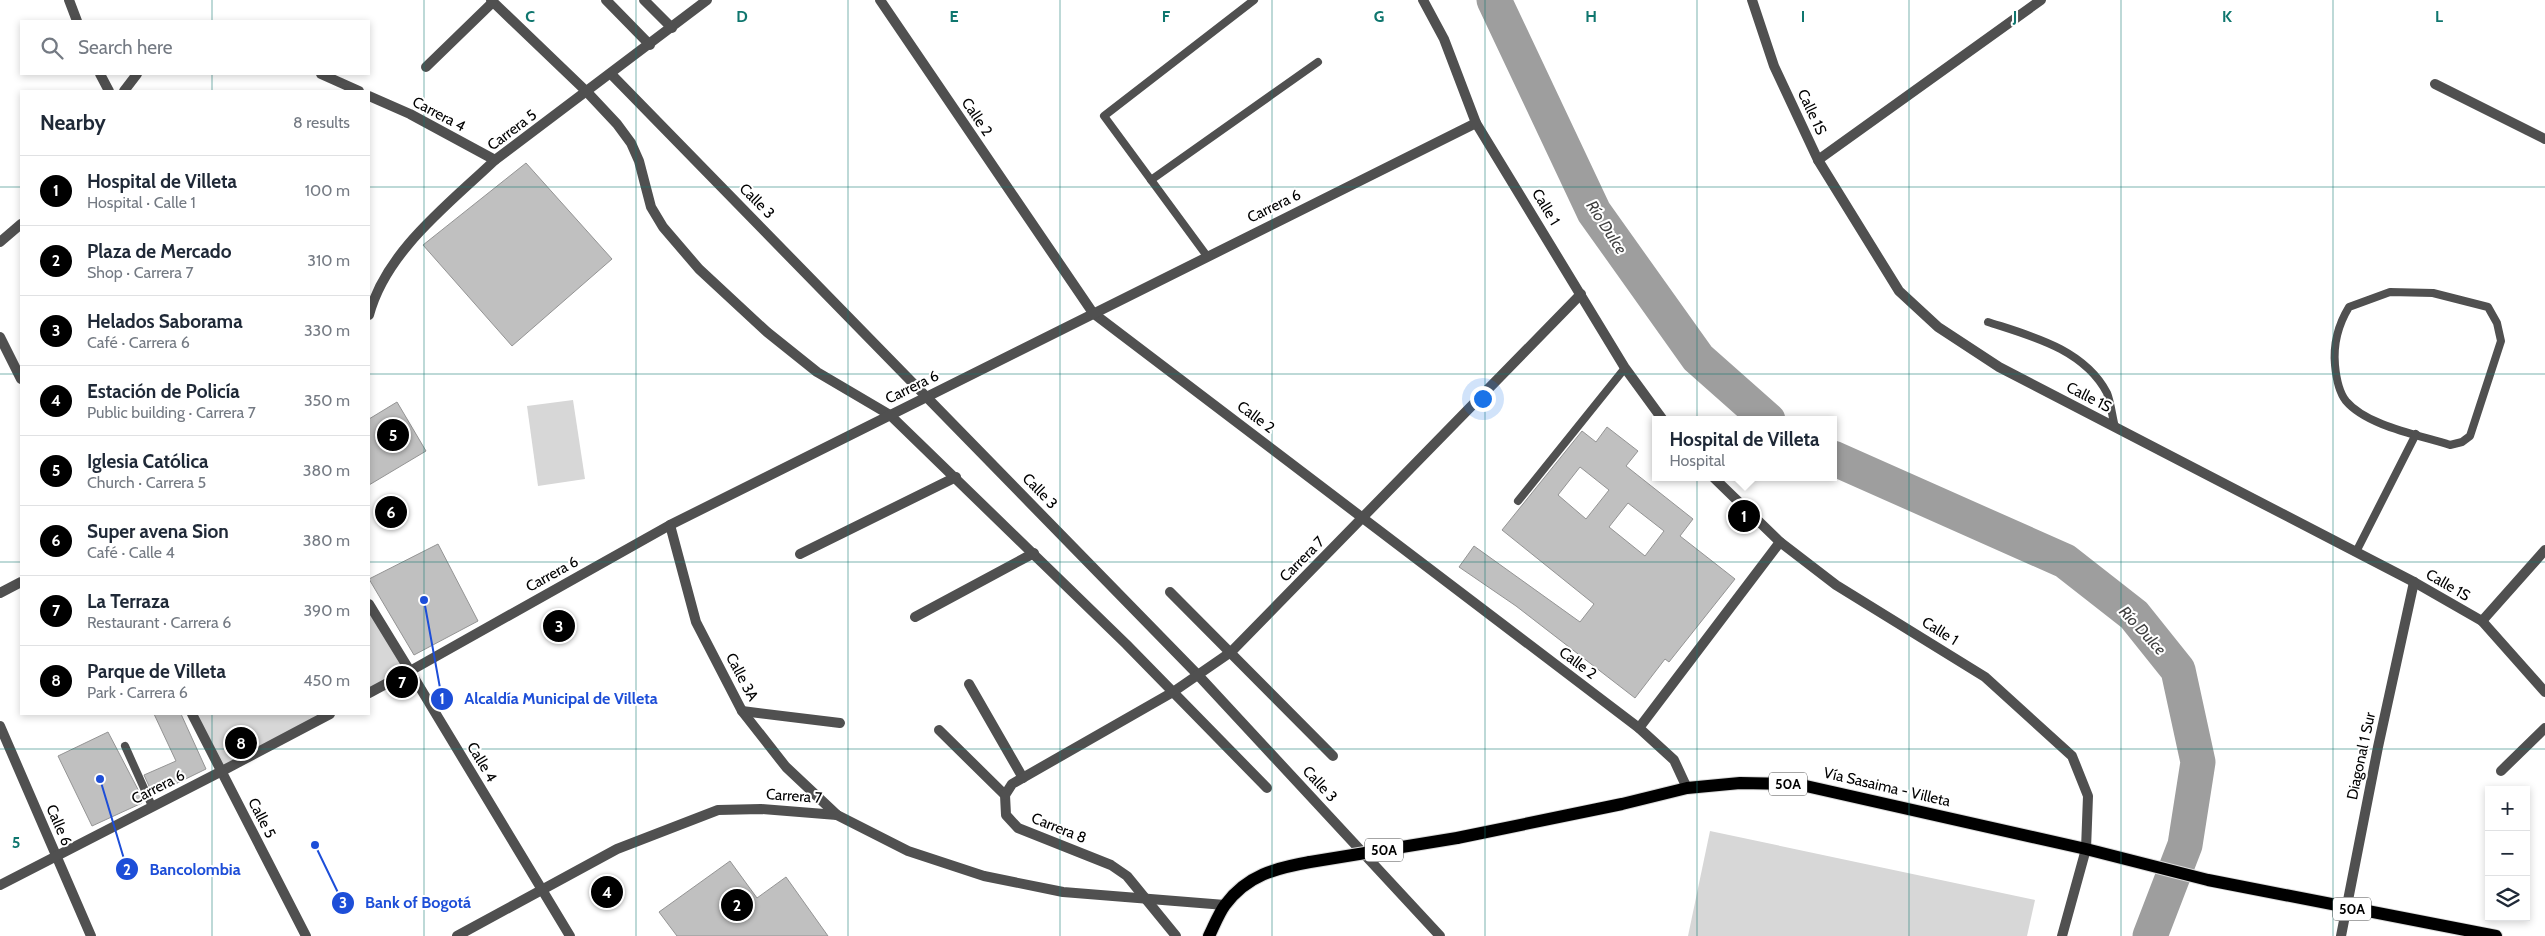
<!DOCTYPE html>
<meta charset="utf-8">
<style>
:root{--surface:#fff;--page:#f2f2f3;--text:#1f2937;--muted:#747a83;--line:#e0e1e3;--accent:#000}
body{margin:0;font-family:Cabin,sans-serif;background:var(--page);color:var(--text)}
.controls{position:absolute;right:15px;bottom:15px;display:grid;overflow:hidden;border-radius:0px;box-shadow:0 2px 8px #0003}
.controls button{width:45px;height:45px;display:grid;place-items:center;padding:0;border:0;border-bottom:1px solid var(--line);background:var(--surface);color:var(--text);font:25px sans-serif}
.you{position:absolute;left:1482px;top:398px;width:18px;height:18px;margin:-12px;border:4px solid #fff;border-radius:50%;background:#1a73e8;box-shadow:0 0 0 8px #1a73e833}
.badge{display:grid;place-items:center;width:32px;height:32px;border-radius:50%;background:var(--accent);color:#fff;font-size:16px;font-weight:700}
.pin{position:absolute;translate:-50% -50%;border:2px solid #fff;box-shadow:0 1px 5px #0006}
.popup{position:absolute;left:1652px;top:416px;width:185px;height:65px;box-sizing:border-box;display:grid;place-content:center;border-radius:0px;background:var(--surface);filter:drop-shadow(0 1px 4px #0005);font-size:16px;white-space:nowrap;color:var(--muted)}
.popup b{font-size:19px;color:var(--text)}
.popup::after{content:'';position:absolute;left:50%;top:100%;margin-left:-10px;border:10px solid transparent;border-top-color:var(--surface)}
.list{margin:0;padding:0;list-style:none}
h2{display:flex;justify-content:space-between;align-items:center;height:65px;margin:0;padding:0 20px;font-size:21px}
h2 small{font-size:16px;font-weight:400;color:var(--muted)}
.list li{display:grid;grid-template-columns:32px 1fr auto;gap:15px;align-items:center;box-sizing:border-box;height:70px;padding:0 20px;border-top:1px solid var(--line)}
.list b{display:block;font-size:19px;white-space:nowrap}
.list p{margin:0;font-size:16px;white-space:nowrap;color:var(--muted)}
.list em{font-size:16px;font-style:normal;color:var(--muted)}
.icon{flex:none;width:28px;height:28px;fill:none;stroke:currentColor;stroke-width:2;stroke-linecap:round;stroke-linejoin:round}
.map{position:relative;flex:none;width:2545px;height:936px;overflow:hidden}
.search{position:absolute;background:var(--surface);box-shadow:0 2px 8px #0003;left:20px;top:20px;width:350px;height:55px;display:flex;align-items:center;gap:12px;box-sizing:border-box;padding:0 18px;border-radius:0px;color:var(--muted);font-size:19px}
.panel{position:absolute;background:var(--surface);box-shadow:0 2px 8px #0003;left:20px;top:90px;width:350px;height:625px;border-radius:0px}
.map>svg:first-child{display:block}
</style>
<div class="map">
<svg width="2545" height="936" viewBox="0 0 2545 936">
<rect width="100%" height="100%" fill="#fff"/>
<!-- green -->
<g fill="#d7d7d7">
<polygon points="573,400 585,479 538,486 527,406"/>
<polygon points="369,604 410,671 369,693"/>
<polygon points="192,714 330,714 222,771"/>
<polygon points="1710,831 2035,900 2027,936 1688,936"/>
</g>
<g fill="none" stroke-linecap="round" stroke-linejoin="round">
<!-- river -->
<g stroke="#9e9e9e" stroke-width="35">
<polyline points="1494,0 1594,212 1698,358 1768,420"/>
<polyline points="1833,458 2065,561 2134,615 2178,670 2198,762 2185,845 2150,936"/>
</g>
</g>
<!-- building -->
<g fill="#c0c0c0" stroke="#949494" fill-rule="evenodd">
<polygon points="526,163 612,259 512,346 423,245"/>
<polygon points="397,402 426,451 369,485 369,419"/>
<path d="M1607,427L1638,451L1626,466L1693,519L1680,536L1735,579L1669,662L1665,659L1635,698L1516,606L1459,567L1474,546L1580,622L1594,604L1502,530L1582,431L1596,442ZM1580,467L1609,490L1586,519L1558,495ZM1628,503L1664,531L1645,556L1609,527Z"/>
<polygon points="438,544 478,621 414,655 369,579"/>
<polygon points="154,714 181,714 206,769 153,795 144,775 176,761"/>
<polygon points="108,732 143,799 142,803 92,826 58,756"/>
<polygon points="730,861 757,898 786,877 828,936 677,936 659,912"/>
</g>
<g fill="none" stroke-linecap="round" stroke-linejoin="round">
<defs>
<g id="primary">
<polyline points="1457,838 1622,804 1687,788 1740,783 1797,784 2086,849 2208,880 2496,936"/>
<path d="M1209,936C1214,926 1219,913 1225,905C1247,875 1276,868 1310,862"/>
</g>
</defs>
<!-- primary casing -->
<use href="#primary" stroke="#dbdbdb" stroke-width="14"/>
<!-- service -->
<g stroke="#505050" stroke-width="8">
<polyline points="1151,180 1318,62"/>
<polyline points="1207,256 1104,116 1254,0"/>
<path d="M2390,292L2433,293L2488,307L2497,323L2501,341L2470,436L2462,442L2450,445C2419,435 2367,426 2346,401C2338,391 2336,376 2335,365C2333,343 2338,325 2349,307Z"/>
<path d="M1988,322C2031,336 2084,349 2107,393C2111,403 2112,416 2115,427"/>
<polyline points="1518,501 1625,368"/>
<polyline points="2356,552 2416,434"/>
<polyline points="125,746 152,806"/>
</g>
<!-- pedestrian -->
<g stroke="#505050" stroke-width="10">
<polyline points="369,604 410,671 369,693"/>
<polyline points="222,771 330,714"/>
</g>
<!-- minor -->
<g stroke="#505050" stroke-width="10">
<polyline points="69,0 77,21"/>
<polyline points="491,0 587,92 617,124 631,143 639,161 651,207 663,227 699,269 767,332 817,372 890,415 1126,644 1267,788"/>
<polyline points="606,0 650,45"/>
<polyline points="644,0 672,28"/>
<polyline points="880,0 1093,313 1639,728 1674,760 1687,788"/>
<polyline points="1423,0 1444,39 1476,123 1625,368 1663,420"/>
<polyline points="1752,0 1774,66 1818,160 1899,291 1938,327 1999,367 2414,582 2482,621 2545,692"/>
<polyline points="426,67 493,2"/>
<polyline points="100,74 109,91"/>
<polyline points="611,74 1198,675 1440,936"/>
<polyline points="2435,84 2545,139"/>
<polyline points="1818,160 2041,0"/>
<path d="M369,315C386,251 449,204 495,160"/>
<polyline points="0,337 21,379"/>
<polyline points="1713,477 1780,542 1836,585 1985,677 2072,756 2088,796 2086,849 2062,936"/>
<polyline points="670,525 696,622 742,711 786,767 837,815"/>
<polyline points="800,554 956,477"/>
<polyline points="1170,592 1333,756"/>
<polyline points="0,593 21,582"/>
<polyline points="915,617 1034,553"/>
<polyline points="2482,621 2545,550"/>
<polyline points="969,684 1023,778"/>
<polyline points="742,711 840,723"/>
<polyline points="192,714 306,936"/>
<polyline points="0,726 91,936"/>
<polyline points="1639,728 1780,542"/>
<polyline points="939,730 1005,795 1006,815 1018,828 1111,865 1127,876 1176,936"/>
<polyline points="2501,771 2545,728"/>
<polyline points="1005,795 1012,784 1173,692 1231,652 1581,294"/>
<polyline points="0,885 222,771"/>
<polyline points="457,936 617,849 718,810 761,809 837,815 908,851 984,876 1063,892 1225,905"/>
<polyline points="570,936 410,671 670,525 1476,123"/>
<polyline points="2341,936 2378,747 2414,582"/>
</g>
<!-- tertiary -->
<g stroke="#505050" stroke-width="10">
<polyline points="321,74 359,91"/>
<polyline points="124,91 137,74"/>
<polyline points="369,96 410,114 495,160 707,0"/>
<polyline points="0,242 21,224"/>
</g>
<!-- primary -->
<use href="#primary" stroke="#000" stroke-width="12"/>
<defs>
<polyline id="primary-bridge" points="1310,862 1457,838"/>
</defs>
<!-- primary-bridge casing -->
<use href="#primary-bridge" stroke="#dbdbdb" stroke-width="14" stroke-linecap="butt"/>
<!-- primary-bridge -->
<use href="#primary-bridge" stroke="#000" stroke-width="12"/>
</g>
<!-- grid -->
<path fill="none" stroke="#0f766e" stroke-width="1" stroke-opacity="0.55" d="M212,0V21M424,0V936M636,0V936M848,0V936M1060,0V936M1272,0V936M1485,0V936M1697,0V936M1909,0V936M2121,0V936M2333,0V936M212,74V91M0,187H21M369,187H2545M0,374H21M369,374H2545M0,562H21M369,562H2545M212,714V936M0,749H2545"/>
<g text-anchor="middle" stroke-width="4" stroke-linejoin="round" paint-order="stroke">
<!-- shield labels -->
<g fill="#fff" stroke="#4c4c4c" stroke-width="1">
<rect x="1769" y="772.5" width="38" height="23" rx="4"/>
<rect x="1365" y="838.5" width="38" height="23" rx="4"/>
<rect x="2333" y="897.5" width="38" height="23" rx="4"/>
</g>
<g font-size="14" font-weight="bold" fill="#000">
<text x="1788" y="789">50A</text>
<text x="1384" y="855">50A</text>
<text x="2352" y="914">50A</text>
</g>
<!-- street labels -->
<g font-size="15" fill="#000" stroke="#fff">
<text transform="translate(1812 112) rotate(65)" y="5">Calle 1S</text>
<text transform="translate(439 114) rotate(28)" y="5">Carrera 4</text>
<text transform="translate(977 117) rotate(56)" y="5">Calle 2</text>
<text transform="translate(512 130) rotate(-37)" y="5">Carrera 5</text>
<text transform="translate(757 201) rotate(45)" y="5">Calle 3</text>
<text transform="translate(1274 206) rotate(-26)" y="5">Carrera 6</text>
<text transform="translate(1546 207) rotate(59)" y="5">Calle 1</text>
<text transform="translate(912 387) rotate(-26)" y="5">Carrera 6</text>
<text transform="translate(2089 397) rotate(27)" y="5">Calle 1S</text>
<text transform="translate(1256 417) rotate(37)" y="5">Calle 2</text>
<text transform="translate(1040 491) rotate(46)" y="5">Calle 3</text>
<text transform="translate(1302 559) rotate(-45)" y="5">Carrera 7</text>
<text transform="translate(552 574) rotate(-29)" y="5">Carrera 6</text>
<text transform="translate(2448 585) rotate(30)" y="5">Calle 1S</text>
<text transform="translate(1940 631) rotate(32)" y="5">Calle 1</text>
<text transform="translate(1578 663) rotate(37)" y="5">Calle 2</text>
<text transform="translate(742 677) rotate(62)" y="5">Calle 3A</text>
<text transform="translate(2361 756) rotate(-78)" y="5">Diagonal 1 Sur</text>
<text transform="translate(482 762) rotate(59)" y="5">Calle 4</text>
<text transform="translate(1320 784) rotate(47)" y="5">Calle 3</text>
<text transform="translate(158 787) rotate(-27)" y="5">Carrera 6</text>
<text transform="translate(1887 787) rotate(13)" y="5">Vía Sasaima - Villeta</text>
<text transform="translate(794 796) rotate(4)" y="5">Carrera 7</text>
<text transform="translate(262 818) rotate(63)" y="5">Calle 5</text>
<text transform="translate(59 825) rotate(67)" y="5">Calle 6</text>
<text transform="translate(1059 828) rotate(22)" y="5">Carrera 8</text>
</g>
<!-- water labels -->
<g font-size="16" font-style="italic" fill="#3f3f3f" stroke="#fff">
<text transform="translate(1607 227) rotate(57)" y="6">Río Dulce</text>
<text transform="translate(2143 630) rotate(47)" y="6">Río Dulce</text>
</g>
</g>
<g font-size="16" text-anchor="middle" font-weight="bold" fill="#0f766e" stroke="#fff" stroke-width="4" stroke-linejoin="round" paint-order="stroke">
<text x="530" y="22">C</text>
<text x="742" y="22">D</text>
<text x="954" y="22">E</text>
<text x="1166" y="22">F</text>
<text x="1379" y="22">G</text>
<text x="1591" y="22">H</text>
<text x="1803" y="22">I</text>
<text x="2015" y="22">J</text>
<text x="2227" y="22">K</text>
<text x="2439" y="22">L</text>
<text x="16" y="848">5</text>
</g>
<!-- callouts -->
<path fill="none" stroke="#1d4ed8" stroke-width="2" d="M424 600L442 699M100 779L127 869M315 845L343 903"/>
<g fill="#1d4ed8" stroke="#fff" stroke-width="2">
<circle cx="424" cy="600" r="5"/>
<circle cx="100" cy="779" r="5"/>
<circle cx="315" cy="845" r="5"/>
<circle cx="442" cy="699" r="12"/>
<circle cx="127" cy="869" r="12"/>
<circle cx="343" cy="903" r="12"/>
</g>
<g font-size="15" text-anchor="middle" font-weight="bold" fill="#fff">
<text x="442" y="704">1</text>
<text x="127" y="875">2</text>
<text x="343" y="908">3</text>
</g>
<g font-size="16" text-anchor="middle" font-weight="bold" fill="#1d4ed8" stroke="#fff" stroke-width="4" stroke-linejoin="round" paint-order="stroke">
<text x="561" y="704">Alcaldía Municipal de Villeta</text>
<text x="195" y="875">Bancolombia</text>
<text x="418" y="908">Bank of Bogotá</text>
</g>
</svg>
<div class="controls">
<button>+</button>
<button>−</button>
<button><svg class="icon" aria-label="layers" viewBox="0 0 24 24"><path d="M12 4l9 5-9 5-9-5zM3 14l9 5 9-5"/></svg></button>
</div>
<div class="you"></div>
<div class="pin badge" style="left:1744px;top:516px">1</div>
<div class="popup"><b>Hospital de Villeta</b>Hospital</div>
<div class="pin badge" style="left:737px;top:905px">2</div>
<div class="pin badge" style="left:559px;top:626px">3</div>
<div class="pin badge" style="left:607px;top:892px">4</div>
<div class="pin badge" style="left:393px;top:435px">5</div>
<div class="pin badge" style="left:391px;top:512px">6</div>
<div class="pin badge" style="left:402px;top:682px">7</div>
<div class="pin badge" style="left:241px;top:743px">8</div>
<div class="search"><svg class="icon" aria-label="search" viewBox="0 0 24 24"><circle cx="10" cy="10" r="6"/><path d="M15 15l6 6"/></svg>Search here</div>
<section class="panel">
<h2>Nearby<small>8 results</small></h2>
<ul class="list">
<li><span class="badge">1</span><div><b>Hospital de Villeta</b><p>Hospital · Calle 1</p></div><em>100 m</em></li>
<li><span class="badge">2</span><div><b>Plaza de Mercado</b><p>Shop · Carrera 7</p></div><em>310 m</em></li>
<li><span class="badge">3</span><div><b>Helados Saborama</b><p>Café · Carrera 6</p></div><em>330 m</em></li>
<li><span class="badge">4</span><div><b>Estación de Policía</b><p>Public building · Carrera 7</p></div><em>350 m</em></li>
<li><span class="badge">5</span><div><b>Iglesia Católica</b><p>Church · Carrera 5</p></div><em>380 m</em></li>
<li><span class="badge">6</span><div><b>Super avena Sion</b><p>Café · Calle 4</p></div><em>380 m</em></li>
<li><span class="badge">7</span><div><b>La Terraza</b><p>Restaurant · Carrera 6</p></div><em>390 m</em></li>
<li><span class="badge">8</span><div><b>Parque de Villeta</b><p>Park · Carrera 6</p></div><em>450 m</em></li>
</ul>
</section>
</div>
